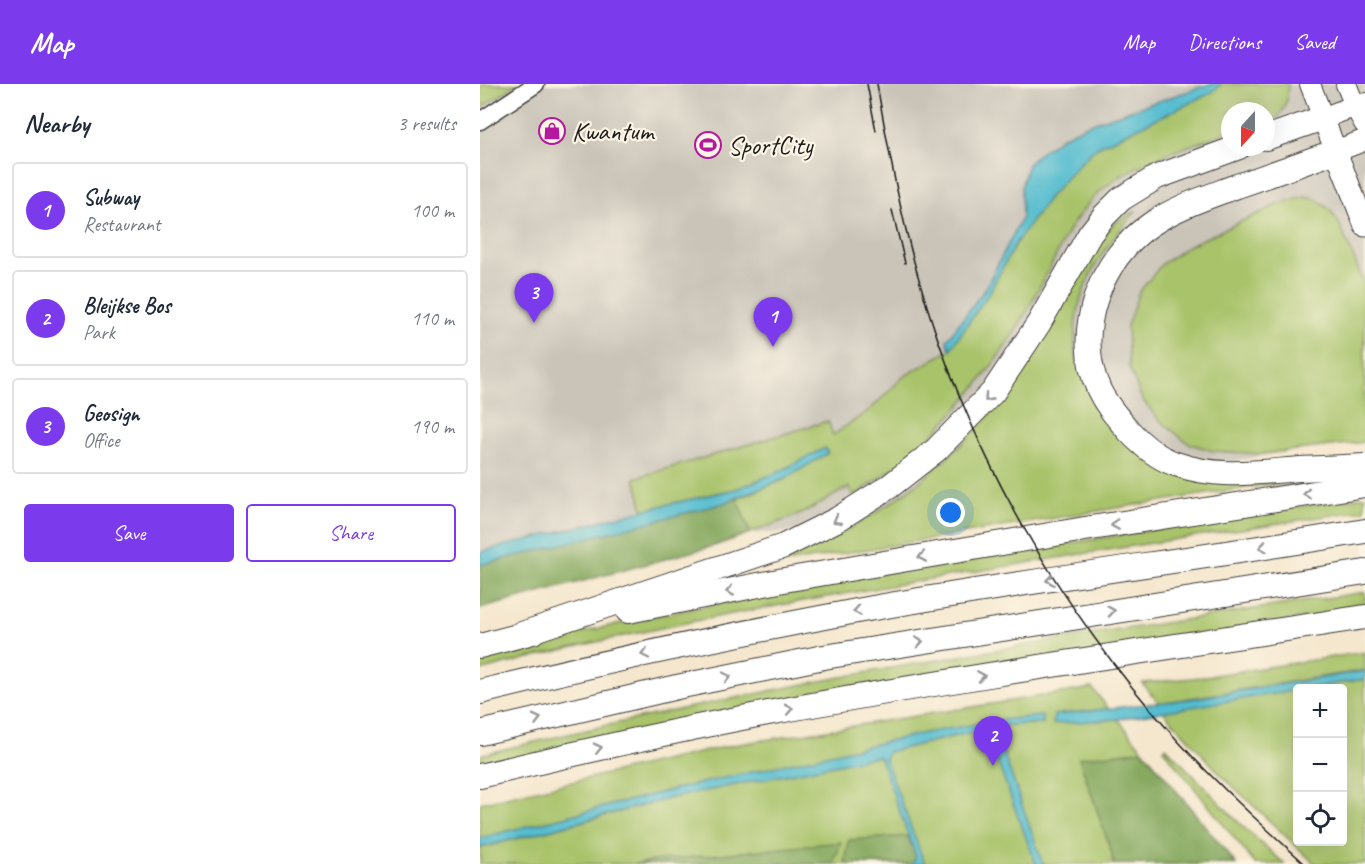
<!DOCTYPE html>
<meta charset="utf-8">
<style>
:root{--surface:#fff;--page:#f2f2f3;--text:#1f2937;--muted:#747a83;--line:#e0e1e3;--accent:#7c3aed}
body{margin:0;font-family:Caveat,sans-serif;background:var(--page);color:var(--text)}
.controls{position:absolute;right:18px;bottom:18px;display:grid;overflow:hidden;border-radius:6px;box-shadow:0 6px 24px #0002}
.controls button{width:54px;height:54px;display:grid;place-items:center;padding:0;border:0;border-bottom:2px solid var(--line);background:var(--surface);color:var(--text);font:30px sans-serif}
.compass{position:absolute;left:741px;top:18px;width:54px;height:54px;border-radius:50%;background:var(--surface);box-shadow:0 6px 24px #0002;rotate:201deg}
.you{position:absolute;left:471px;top:429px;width:21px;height:21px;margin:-15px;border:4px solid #fff;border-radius:50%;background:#1a73e8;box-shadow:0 0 0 9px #1a73e833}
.badge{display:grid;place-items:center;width:39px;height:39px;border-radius:50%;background:var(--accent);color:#fff;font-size:20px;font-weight:700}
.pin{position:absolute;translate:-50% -50px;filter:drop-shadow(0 2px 3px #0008)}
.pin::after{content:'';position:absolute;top:32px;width:21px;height:18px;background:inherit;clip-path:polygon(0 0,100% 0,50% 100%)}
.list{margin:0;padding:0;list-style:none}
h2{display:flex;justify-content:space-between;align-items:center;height:78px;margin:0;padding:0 24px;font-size:26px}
h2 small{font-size:20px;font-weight:400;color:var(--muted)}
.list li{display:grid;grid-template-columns:39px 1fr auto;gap:18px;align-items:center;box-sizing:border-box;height:96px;margin:0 12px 12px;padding:0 12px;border:2px solid var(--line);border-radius:6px}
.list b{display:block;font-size:22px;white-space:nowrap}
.list p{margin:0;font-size:20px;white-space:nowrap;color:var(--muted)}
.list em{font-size:20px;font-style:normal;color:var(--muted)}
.actions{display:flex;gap:12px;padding:18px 24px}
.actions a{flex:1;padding:14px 0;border:2px solid var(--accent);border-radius:6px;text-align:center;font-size:21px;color:var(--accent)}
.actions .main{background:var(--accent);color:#fff}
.icon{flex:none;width:33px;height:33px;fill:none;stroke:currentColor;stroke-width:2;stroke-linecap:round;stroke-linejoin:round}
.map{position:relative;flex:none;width:885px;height:780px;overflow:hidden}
header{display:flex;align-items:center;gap:36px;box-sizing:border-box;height:84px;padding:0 30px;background:var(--accent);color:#fff}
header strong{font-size:28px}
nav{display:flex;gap:33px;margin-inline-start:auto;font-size:21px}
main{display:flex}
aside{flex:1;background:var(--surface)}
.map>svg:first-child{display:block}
</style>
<header>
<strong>Map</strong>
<nav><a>Map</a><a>Directions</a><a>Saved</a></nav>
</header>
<main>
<aside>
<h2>Nearby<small>3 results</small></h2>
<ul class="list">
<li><span class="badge">1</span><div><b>Subway</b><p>Restaurant</p></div><em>100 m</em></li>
<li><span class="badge">2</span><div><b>Bleijkse Bos</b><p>Park</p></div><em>110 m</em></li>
<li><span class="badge">3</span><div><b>Geosign</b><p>Office</p></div><em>190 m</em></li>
</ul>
<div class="actions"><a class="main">Save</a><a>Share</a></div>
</aside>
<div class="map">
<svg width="885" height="780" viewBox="0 0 885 780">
<rect width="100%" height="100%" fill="#fcf5e5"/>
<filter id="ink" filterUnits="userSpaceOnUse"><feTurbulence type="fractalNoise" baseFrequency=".0167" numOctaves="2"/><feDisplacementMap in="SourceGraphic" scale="12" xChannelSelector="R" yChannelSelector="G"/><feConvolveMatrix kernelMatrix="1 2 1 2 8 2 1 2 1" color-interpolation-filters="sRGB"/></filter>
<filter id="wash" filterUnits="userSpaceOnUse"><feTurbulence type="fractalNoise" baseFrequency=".008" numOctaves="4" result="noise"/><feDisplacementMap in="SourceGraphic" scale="24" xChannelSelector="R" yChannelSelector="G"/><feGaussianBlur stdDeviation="1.35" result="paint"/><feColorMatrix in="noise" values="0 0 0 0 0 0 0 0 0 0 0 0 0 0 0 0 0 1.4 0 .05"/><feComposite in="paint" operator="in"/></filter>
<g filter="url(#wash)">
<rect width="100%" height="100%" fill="#f5e7ce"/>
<!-- industrial -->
<path fill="#c9c3b8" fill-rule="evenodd" d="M14,0H885V352L400,446L172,452L0,498V9ZM750,27H786V63H750Z"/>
<!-- green -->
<g fill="#a9c36a" stroke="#627043" stroke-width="1.5">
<polygon points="4,0 38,0 0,24 0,3"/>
<path d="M739,0H808C808,16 804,35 786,39V27H750V47C711,62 654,78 623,105C609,116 600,130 590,144C571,180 554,219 531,254C490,317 438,372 374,412L369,403L321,430L270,449L257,415L305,395L345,365L301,387L256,405L163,426L155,394L348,337L353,351L392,324L423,293L470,266L509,209L536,159L571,111L603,76L617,63L740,2Z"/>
<polygon points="824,113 836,115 850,126 859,139 885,201 885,358 782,370 733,367 708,359 678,335 662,315 649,283 647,242 659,208 682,180 710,161 797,121"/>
<path d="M656,127C625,162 597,200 595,249C594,260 595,274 601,285C614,312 635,337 652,363L824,395L630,425L281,483C302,475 324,468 344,458C430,415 501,353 552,272C569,246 584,217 599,190C608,175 617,156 629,144C636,137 647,132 656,127Z"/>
<path d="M885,412V426C711,453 537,479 364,510C242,531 120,554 0,587V573L154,536L375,493Z"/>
<path d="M885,508V523L0,683V671C122,641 244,615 367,592C539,560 712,535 885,508Z"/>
<polygon points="885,568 885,586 679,619 662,599 722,593"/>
<polygon points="885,595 885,780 835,780 741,691 683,627 817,606 818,758 862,758 862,604 827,604"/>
<polygon points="612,604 629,625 574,631 617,637 638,635 756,780 0,780 0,764 191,714 407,670 408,668 505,645 516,647 514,642 563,639 562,633 345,671 341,673 191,706 0,754 0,719 253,661"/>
<polygon points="686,663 763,743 805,780 775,780 683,665"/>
</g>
<!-- forest -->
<g fill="#86a95e" stroke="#51623d" stroke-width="1.5">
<polygon points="257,415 270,449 237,461 0,525 0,481"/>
<polygon points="663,666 756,780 633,780 632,770 599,674"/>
<polygon points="428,752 436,773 432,780 365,780 369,756"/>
<polygon points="361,758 353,780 155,780 172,777"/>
</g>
<!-- water -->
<g fill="#52bccf" stroke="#376c76" stroke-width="1.5">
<polygon points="730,0 739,0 740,2 729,10 617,63 603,76 571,111 536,159 509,209 470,266 467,256 505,205 542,133 541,104 548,80 556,72 582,53 609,40"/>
<polygon points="345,364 348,369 305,395 241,420 0,481 0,468 163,426 256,405 301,387"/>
<polygon points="885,587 885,595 638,635 573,640 574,631 709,615"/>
<polygon points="562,632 563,639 514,642 563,780 556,780 505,645 408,668 405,675 445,780 432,780 436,773 401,676 398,672 191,714 0,764 0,754 191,706 444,649 520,636"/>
</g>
</g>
<g filter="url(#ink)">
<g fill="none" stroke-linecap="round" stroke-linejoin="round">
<defs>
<polyline id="tertiary" points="0,37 56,0"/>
<g id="secondary">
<polyline points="830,0 843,34"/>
<polyline points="866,0 875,22 885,19"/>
</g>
<g id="primary">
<polyline points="885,40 875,22 843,34 885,142"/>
<polyline points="856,67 885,56"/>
</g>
<g id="motorway">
<polyline points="786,54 843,34"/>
<path d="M856,67C823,79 790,91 757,102C728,113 696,123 670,141C620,175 592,248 619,306C626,321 637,333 648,346C661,360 677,374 696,380C737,395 779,388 821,385C843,384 864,383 885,382"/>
<polyline points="148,527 304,496 605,445 885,401"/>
<polyline points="39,551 304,462 358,435 410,402 456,366 513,308 559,239 610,150 624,132 641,115 677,93 759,63"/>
<polyline points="0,562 53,548"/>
<path d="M0,608C127,577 254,550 382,526C549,496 718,475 885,447"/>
<polyline points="0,649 197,603 344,573 885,488"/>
<path d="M0,692C96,669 192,647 288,629C487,592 686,564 885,533"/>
</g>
</defs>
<!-- tertiary casing -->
<use href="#tertiary" stroke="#3d3a37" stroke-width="19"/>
<!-- secondary casing -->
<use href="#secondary" stroke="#3d3a37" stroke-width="22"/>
<!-- primary casing -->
<use href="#primary" stroke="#3d3a37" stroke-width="23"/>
<!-- motorway casing -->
<use href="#motorway" stroke="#3d3a37" stroke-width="26"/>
<!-- tertiary -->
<use href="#tertiary" stroke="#fff" stroke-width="16"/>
<!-- secondary -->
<use href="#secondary" stroke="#fff" stroke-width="20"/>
<!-- primary -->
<use href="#primary" stroke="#fff" stroke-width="21"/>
<!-- motorway -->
<use href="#motorway" stroke="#fff" stroke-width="24"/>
<!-- tram -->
<g stroke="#1c1c1c" stroke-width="1.5">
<polyline points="387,0 396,47"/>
<path d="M397,0C408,65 420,129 438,192C486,363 578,524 697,656C737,700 781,740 825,780"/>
<polyline points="412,126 425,179"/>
</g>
</g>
<!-- one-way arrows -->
<defs><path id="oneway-chevron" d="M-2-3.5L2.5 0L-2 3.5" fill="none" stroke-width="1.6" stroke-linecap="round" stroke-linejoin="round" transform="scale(1.5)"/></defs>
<g stroke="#999">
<use href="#oneway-chevron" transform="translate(508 314) rotate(132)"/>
<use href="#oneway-chevron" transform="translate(827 410) rotate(171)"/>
<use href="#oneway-chevron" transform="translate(357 436) rotate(151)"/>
<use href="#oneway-chevron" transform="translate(635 441) rotate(171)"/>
<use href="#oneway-chevron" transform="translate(783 463) rotate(171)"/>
<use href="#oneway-chevron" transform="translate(442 473) rotate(170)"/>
<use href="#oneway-chevron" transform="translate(570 496) rotate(171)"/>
<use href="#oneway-chevron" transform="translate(250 507) rotate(169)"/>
<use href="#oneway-chevron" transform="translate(377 527) rotate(170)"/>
<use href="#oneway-chevron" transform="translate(631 527) rotate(-9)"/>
<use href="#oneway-chevron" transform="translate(439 558) rotate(-9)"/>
<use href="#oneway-chevron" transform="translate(165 570) rotate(168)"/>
<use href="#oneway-chevron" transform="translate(501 592) rotate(-9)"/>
<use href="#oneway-chevron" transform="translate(247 593) rotate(-12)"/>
<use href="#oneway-chevron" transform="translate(309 625) rotate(-10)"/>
<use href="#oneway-chevron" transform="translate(57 635) rotate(-14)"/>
<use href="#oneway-chevron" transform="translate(118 664) rotate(-13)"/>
</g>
</g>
<!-- icons -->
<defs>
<symbol id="shop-ring" viewBox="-11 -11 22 22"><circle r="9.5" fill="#fcf5e5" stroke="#b5179e" stroke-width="1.5"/><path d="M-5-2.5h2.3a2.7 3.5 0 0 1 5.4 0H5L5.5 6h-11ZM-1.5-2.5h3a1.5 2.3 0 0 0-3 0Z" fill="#b5179e"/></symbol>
<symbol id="stadium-ring" viewBox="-11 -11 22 22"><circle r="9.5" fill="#fcf5e5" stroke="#b5179e" stroke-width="1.5"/><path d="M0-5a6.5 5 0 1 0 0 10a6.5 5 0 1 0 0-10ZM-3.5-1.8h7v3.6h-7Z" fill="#b5179e"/></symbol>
</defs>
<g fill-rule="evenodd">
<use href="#shop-ring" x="57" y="32" width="30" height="30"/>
<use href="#stadium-ring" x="213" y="46" width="30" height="30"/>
</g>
<g text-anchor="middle" stroke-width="4.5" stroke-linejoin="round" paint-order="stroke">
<!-- poi labels -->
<g font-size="26" fill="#1c1c1c" stroke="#fcf5e5" text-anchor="start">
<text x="92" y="56">Kwantum</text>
<text x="248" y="70">SportCity</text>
</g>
</g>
</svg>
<div class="controls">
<button>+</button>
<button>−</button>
<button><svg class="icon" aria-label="locate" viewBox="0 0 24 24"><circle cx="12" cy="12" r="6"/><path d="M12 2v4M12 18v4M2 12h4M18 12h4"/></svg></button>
</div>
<svg class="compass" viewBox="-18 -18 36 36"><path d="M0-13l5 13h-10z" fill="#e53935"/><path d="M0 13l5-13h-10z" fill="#747a83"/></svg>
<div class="you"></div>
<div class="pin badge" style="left:293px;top:263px">1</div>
<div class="pin badge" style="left:513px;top:682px">2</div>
<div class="pin badge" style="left:54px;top:239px">3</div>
</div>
</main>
